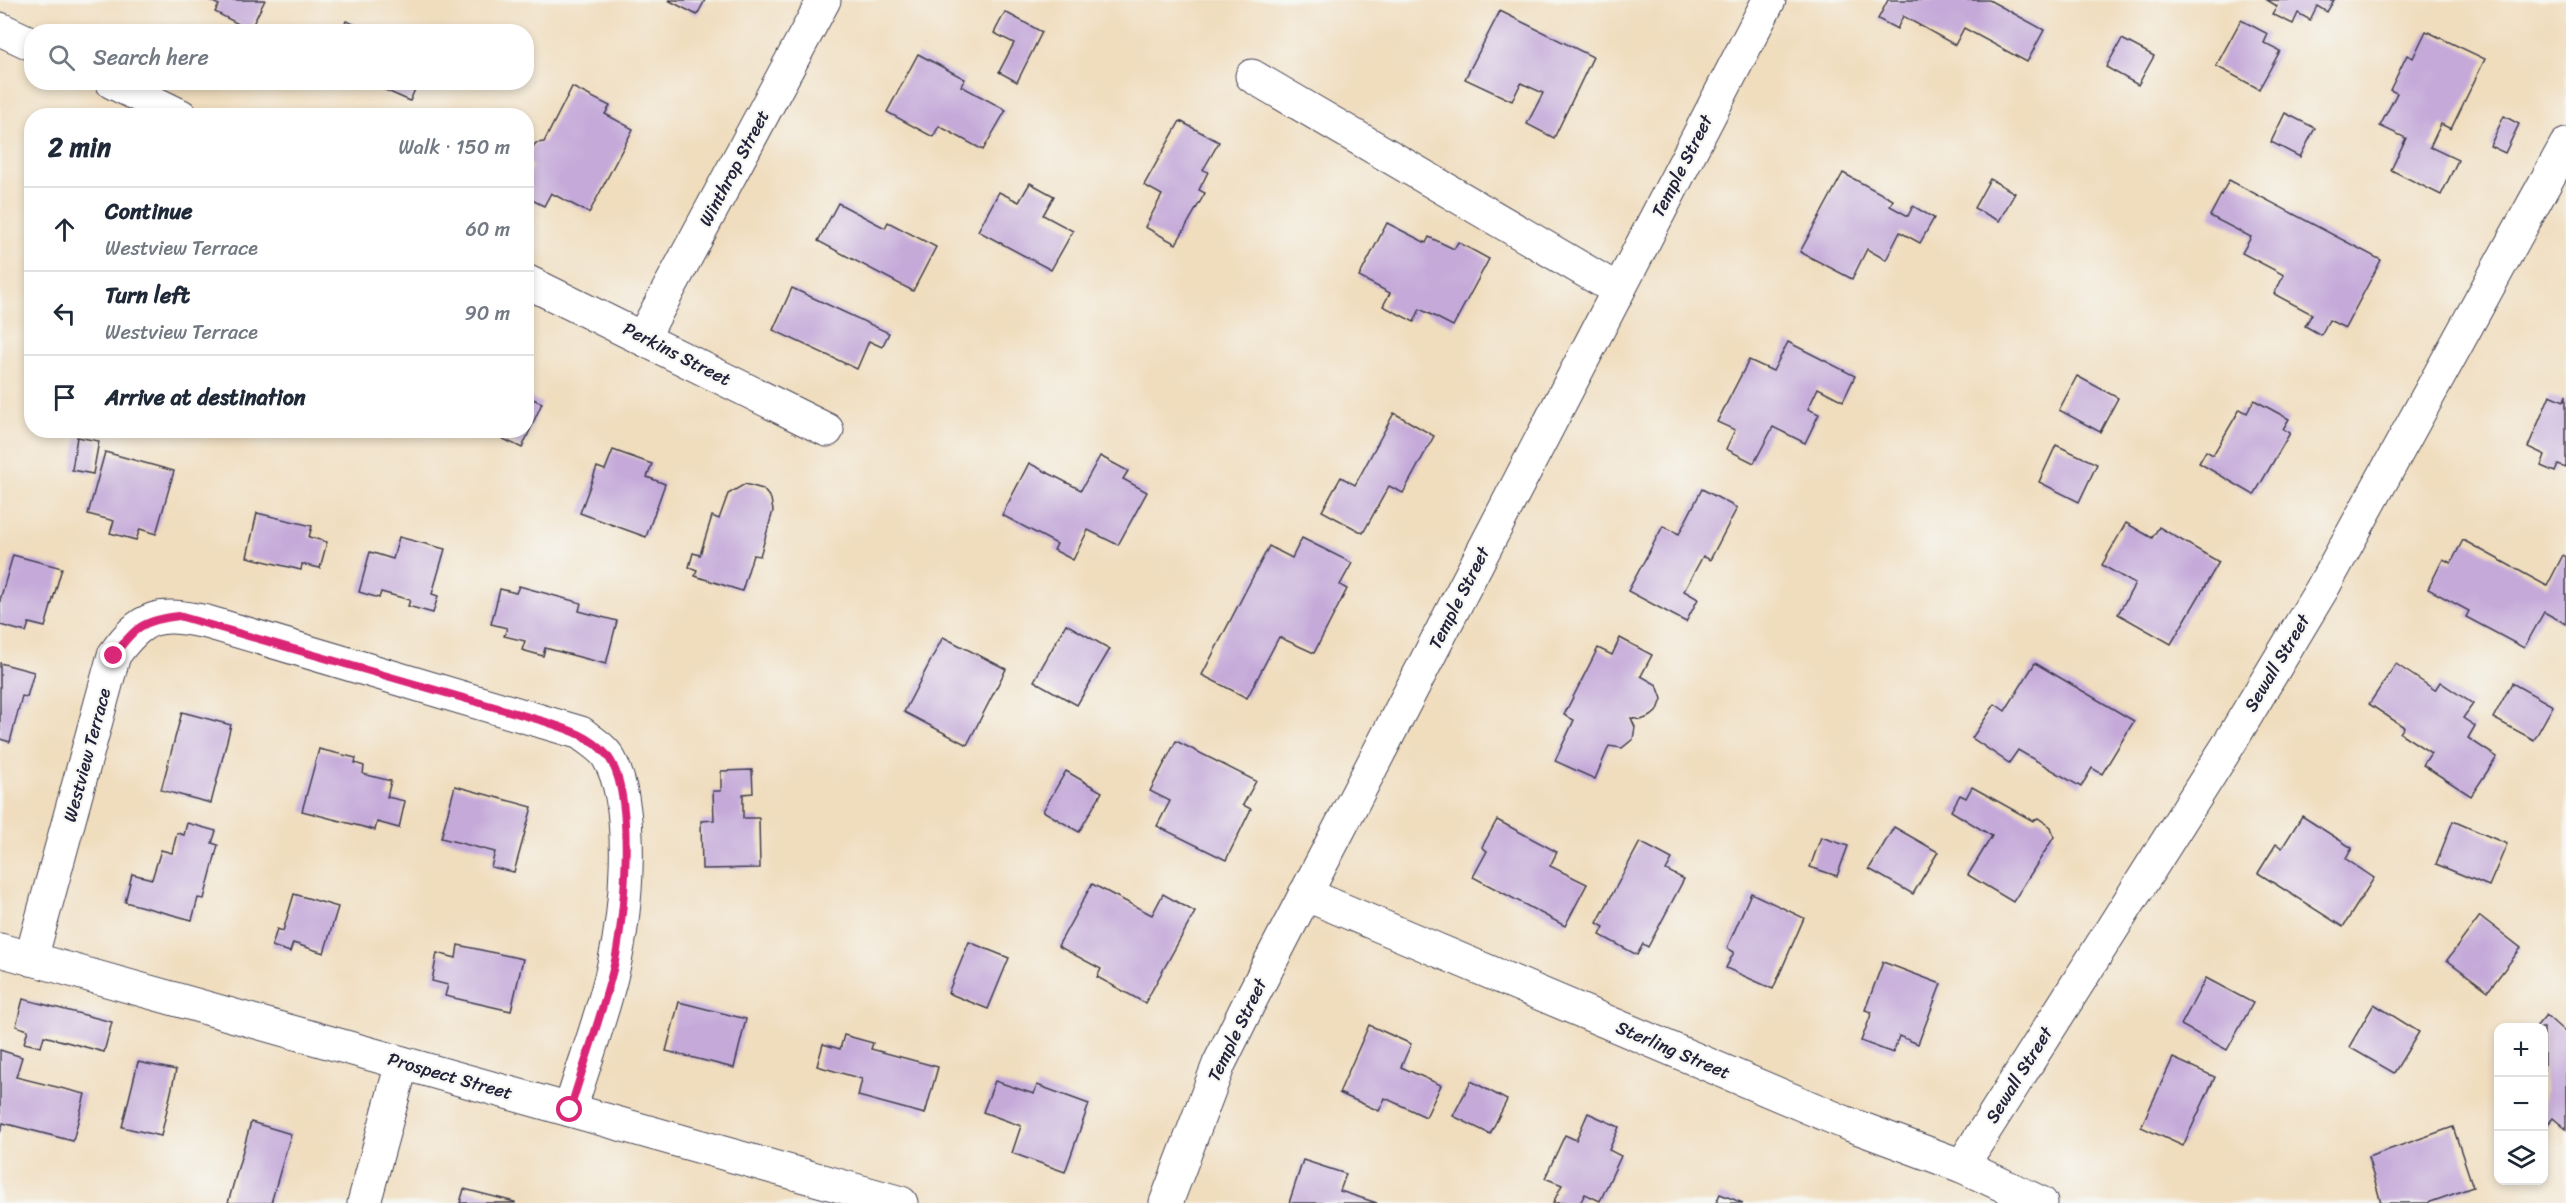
<!DOCTYPE html>
<meta charset="utf-8">
<style>
:root{--surface:#fff;--page:#f6f6f7;--text:#1f2937;--muted:#747a83;--line:#e0e1e3}
body{margin:0;font-family:Sriracha,sans-serif;background:var(--page);color:var(--text)}
.controls{position:absolute;right:18px;bottom:18px;display:grid;overflow:hidden;border-radius:12px;box-shadow:0 3px 9px #0003}
.controls button{width:54px;height:54px;display:grid;place-items:center;padding:0;border:0;border-bottom:2px solid var(--line);background:var(--surface);color:var(--text);font:30px sans-serif}
.stop{position:absolute;width:18px;height:18px;margin:-14px;border:4px solid #db2777;border-radius:50%;background:#fff}
.stop.end{background:#db2777;border-color:#fff;box-shadow:0 2px 6px #0008}
.list{margin:0;padding:0;list-style:none}
h2{display:flex;justify-content:space-between;align-items:center;height:78px;margin:0;padding:0 24px;font-size:26px}
h2 small{font-size:20px;font-weight:400;color:var(--muted)}
.list li{display:grid;grid-template-columns:39px 1fr auto;gap:18px;align-items:center;box-sizing:border-box;height:84px;padding:0 24px;border-top:2px solid var(--line)}
.list b{display:block;font-size:22px;white-space:nowrap}
.list p{margin:0;font-size:20px;white-space:nowrap;color:var(--muted)}
.list em{font-size:20px;font-style:normal;color:var(--muted)}
.icon{flex:none;width:33px;height:33px;fill:none;stroke:currentColor;stroke-width:2;stroke-linecap:round;stroke-linejoin:round}
.map{position:relative;flex:none;width:2566px;height:1203px;overflow:hidden}
.search{position:absolute;background:var(--surface);box-shadow:0 3px 9px #0003;left:24px;top:24px;width:510px;height:66px;display:flex;align-items:center;gap:15px;box-sizing:border-box;padding:0 21px;border-radius:24px;color:var(--muted);font-size:22px}
.panel{position:absolute;background:var(--surface);box-shadow:0 3px 9px #0003;left:24px;top:108px;width:510px;height:330px;border-radius:24px}
.map>svg:first-child{display:block}
</style>
<div class="map">
<svg width="2566" height="1203" viewBox="0 0 2566 1203">
<rect width="100%" height="100%" fill="#f6f6f2"/>
<filter id="ink" filterUnits="userSpaceOnUse"><feTurbulence type="fractalNoise" baseFrequency=".0167" numOctaves="2"/><feDisplacementMap in="SourceGraphic" scale="12" xChannelSelector="R" yChannelSelector="G"/><feConvolveMatrix kernelMatrix="1 2 1 2 8 2 1 2 1" color-interpolation-filters="sRGB"/></filter>
<filter id="wash" filterUnits="userSpaceOnUse"><feTurbulence type="fractalNoise" baseFrequency=".008" numOctaves="4" result="noise"/><feDisplacementMap in="SourceGraphic" scale="24" xChannelSelector="R" yChannelSelector="G"/><feGaussianBlur stdDeviation="1.35" result="paint"/><feColorMatrix in="noise" values="0 0 0 0 0 0 0 0 0 0 0 0 0 0 0 0 0 1.4 0 .05"/><feComposite in="paint" operator="in"/></filter>
<g filter="url(#wash)">
<rect width="100%" height="100%" fill="#f0ddbe"/>
<g id="blocks">
<!-- building -->
<g fill="#c5aad9">
<polygon points="209,0 265,0 250,30 215,12 219,5"/>
<polygon points="668,0 705,0 697,15"/>
<polygon points="1888,0 1989,0 2044,30 2027,62 1964,28 1955,45 1903,16 1897,29 1878,19"/>
<polygon points="2267,0 2334,0 2327,12 2317,6 2310,20 2298,13 2293,24 2272,14 2277,6"/>
<polygon points="1500,11 1593,57 1554,138 1527,124 1543,93 1521,83 1512,101 1465,79"/>
<polygon points="1005,12 1042,32 1017,82 999,72 1014,43 994,33"/>
<polygon points="2241,20 2268,34 2264,43 2280,51 2259,89 2216,66"/>
<polygon points="346,21 371,31 371,32 342,32"/>
<polygon points="2426,31 2485,59 2451,129 2441,124 2430,147 2458,160 2441,195 2391,170 2406,138 2380,126 2397,93 2390,90 2407,55 2413,58"/>
<polygon points="2122,39 2154,56 2138,85 2106,67"/>
<polygon points="918,54 965,79 961,86 1006,110 983,150 939,126 933,137 887,112"/>
<polygon points="367,82 418,82 410,101"/>
<polygon points="572,87 610,106 605,114 633,129 589,213 551,193 544,206 526,197 526,178 532,167 528,159 530,150 536,143 544,142"/>
<polygon points="2285,113 2315,128 2300,157 2271,142"/>
<polygon points="2504,116 2519,124 2505,153 2490,146"/>
<polygon points="1180,121 1219,142 1203,170 1208,172 1199,190 1205,193 1176,244 1145,227 1162,195 1144,185"/>
<polygon points="1843,173 1893,200 1890,206 1908,216 1913,206 1934,218 1920,243 1900,232 1886,260 1867,249 1852,279 1800,252"/>
<polygon points="1990,179 2015,193 1999,221 1974,208"/>
<polygon points="2229,180 2381,260 2345,328 2329,320 2321,335 2305,326 2312,314 2274,294 2284,275 2242,253 2251,237 2210,216"/>
<polygon points="1030,183 1054,196 1043,215 1073,231 1051,270 978,231 999,192 1019,202"/>
<polygon points="838,203 885,228 888,222 936,247 913,291 818,241"/>
<polygon points="1387,223 1426,243 1429,237 1454,249 1458,242 1489,259 1453,326 1420,309 1414,322 1383,306 1390,293 1359,277"/>
<polygon points="792,288 889,333 882,347 869,341 857,369 773,330"/>
<polygon points="1788,342 1855,376 1843,401 1818,388 1808,409 1819,414 1805,443 1773,427 1754,463 1726,449 1735,430 1717,422 1749,360 1773,371"/>
<polygon points="2077,376 2118,398 2100,432 2059,410"/>
<polygon points="2550,395 2564,401 2566,395 2566,468 2558,465 2555,472 2541,466 2545,455 2528,447"/>
<polygon points="526,396 542,403 522,448 485,430 526,430"/>
<polygon points="2254,400 2289,419 2283,429 2290,433 2254,495 2199,463 2206,451 2213,455 2240,409 2247,413"/>
<polygon points="1394,413 1434,436 1403,493 1389,486 1363,533 1322,511 1341,477 1355,485"/>
<polygon points="77,437 99,441 93,474 72,470"/>
<polygon points="2056,445 2097,464 2079,502 2039,482"/>
<polygon points="613,450 652,464 647,477 665,484 646,537 580,513 597,467 605,470"/>
<polygon points="105,452 174,471 156,534 140,529 136,540 110,533 114,521 88,514"/>
<polygon points="1100,456 1128,471 1123,479 1147,492 1118,545 1088,530 1073,560 1054,550 1057,544 1002,515 1029,463 1081,490"/>
<polygon points="745,484 763,489 771,499 773,511 760,556 753,555 742,591 695,576 697,570 689,567 693,553 700,555 712,516 719,519 728,494"/>
<polygon points="1702,489 1737,508 1710,560 1703,556 1684,591 1698,599 1686,622 1628,591 1663,526 1679,534"/>
<polygon points="257,513 312,526 309,537 327,542 320,568 302,564 301,570 247,557"/>
<polygon points="2126,523 2152,538 2159,527 2219,562 2171,644 2118,614 2135,584 2102,565"/>
<polygon points="399,537 445,549 432,594 438,596 433,613 408,606 410,600 381,592 379,598 359,592 370,552 393,559"/>
<polygon points="1302,538 1352,563 1340,585 1347,589 1314,653 1279,637 1247,698 1202,675 1269,546 1292,558"/>
<polygon points="2463,540 2547,586 2563,555 2566,557 2566,624 2544,612 2524,648 2466,617 2469,611 2428,589 2443,559 2451,563"/>
<polygon points="13,555 62,568 45,627 29,623 26,632 0,625 0,600"/>
<polygon points="519,586 581,603 579,611 617,621 606,664 545,648 543,656 522,650 525,641 504,636 507,628 491,624 500,589 516,593"/>
<polygon points="1066,624 1110,649 1077,705 1034,681"/>
<polygon points="943,637 1006,669 967,745 904,712"/>
<polygon points="1620,638 1652,655 1641,676 1657,685 1662,699 1658,710 1651,716 1641,720 1631,718 1635,727 1633,739 1622,748 1609,746 1595,779 1555,761 1574,720 1564,715 1598,648 1612,655"/>
<polygon points="0,663 34,672 27,697 22,696 10,742 0,739"/>
<polygon points="2035,663 2134,721 2102,774 2092,768 2081,787 2018,750 2009,763 1972,738 1995,704 2005,711"/>
<polygon points="2396,664 2435,690 2440,682 2473,704 2463,718 2475,726 2468,738 2497,757 2471,796 2423,765 2431,753 2400,733 2404,727 2369,704"/>
<polygon points="2512,683 2553,706 2534,740 2493,718"/>
<polygon points="182,712 231,725 211,803 161,790"/>
<polygon points="1176,741 1256,781 1243,805 1251,809 1226,860 1157,826 1170,801 1150,791"/>
<polygon points="319,749 356,758 355,763 364,766 363,774 391,781 387,797 405,801 399,828 377,822 375,830 302,811"/>
<polygon points="752,770 753,793 743,794 743,818 759,818 760,868 702,869 701,821 714,820 713,791 721,791 721,771"/>
<polygon points="1066,771 1102,792 1079,832 1043,811"/>
<polygon points="455,786 532,807 514,872 491,867 495,852 441,838"/>
<polygon points="1972,787 2033,821 2038,818 2051,827 2054,837 2013,902 1968,875 1992,836 1951,811 1960,795 1966,798"/>
<polygon points="2302,816 2352,848 2346,859 2374,878 2343,927 2258,873 2276,844 2282,848"/>
<polygon points="1497,820 1557,852 1550,866 1587,884 1565,926 1473,877 1487,851 1482,847"/>
<polygon points="2453,821 2507,844 2489,886 2436,864"/>
<polygon points="187,823 216,831 212,843 218,845 204,899 198,898 192,920 125,902 132,874 152,879 161,850 172,853 177,833 184,835"/>
<polygon points="1894,827 1938,852 1913,894 1869,869"/>
<polygon points="1821,837 1848,846 1837,876 1810,867"/>
<polygon points="1640,842 1672,859 1666,870 1684,879 1648,947 1643,944 1637,955 1600,935 1604,927 1597,923"/>
<polygon points="1092,884 1152,915 1163,894 1195,912 1145,1003 1097,977 1101,969 1058,946"/>
<polygon points="1751,893 1804,918 1773,989 1726,968 1734,952 1727,948"/>
<polygon points="294,894 338,907 324,953 293,943 290,952 272,946 277,929 283,931"/>
<polygon points="2480,916 2521,948 2488,991 2447,960"/>
<polygon points="969,942 1009,958 988,1009 948,993"/>
<polygon points="458,945 523,959 511,1011 445,996 448,985 432,981 437,953 456,958"/>
<polygon points="1883,962 1941,984 1918,1044 1899,1036 1893,1053 1861,1041 1872,1012 1865,1010"/>
<polygon points="2206,978 2253,1003 2227,1050 2181,1025"/>
<polygon points="23,999 112,1022 104,1052 44,1036 41,1047 24,1043 28,1030 16,1026"/>
<polygon points="679,1002 746,1019 734,1068 666,1051"/>
<polygon points="2374,1004 2419,1032 2394,1073 2349,1047"/>
<polygon points="2546,1015 2566,1033 2566,1129 2553,1118 2544,1129 2544,1028 2535,1028"/>
<polygon points="1369,1025 1411,1044 1401,1067 1441,1085 1426,1117 1385,1098 1379,1111 1339,1093"/>
<polygon points="844,1035 873,1043 871,1049 938,1067 925,1114 858,1096 862,1079 817,1066 823,1044 840,1049"/>
<polygon points="0,1050 22,1057 16,1077 85,1094 73,1141 3,1123 0,1133"/>
<polygon points="2173,1058 2215,1077 2183,1146 2141,1127"/>
<polygon points="138,1062 176,1070 161,1136 122,1127"/>
<polygon points="995,1081 1034,1094 1037,1085 1089,1104 1065,1172 1012,1153 1021,1126 983,1112"/>
<polygon points="1471,1081 1507,1100 1490,1134 1453,1116"/>
<polygon points="1588,1113 1619,1127 1609,1150 1621,1156 1600,1201 1585,1194 1580,1203 1553,1203 1562,1185 1545,1178 1565,1135 1576,1140"/>
<polygon points="251,1122 291,1134 271,1203 228,1203"/>
<polygon points="2453,1127 2473,1187 2428,1203 2381,1203 2368,1157"/>
<polygon points="1303,1160 1346,1174 1340,1191 1377,1203 1289,1203"/>
<polygon points="464,1189 515,1202 515,1203 460,1203"/>
<polygon points="1720,1194 1743,1203 1716,1203"/>
</g>
</g>
</g>
<g filter="url(#ink)">
<use href="#blocks" fill-opacity="0" stroke="#413e4f" stroke-width="1.5"/>
<g fill="none" stroke-linecap="round" stroke-linejoin="round">
<defs>
<g id="minor">
<polyline points="0,29 32,44"/>
<polyline points="1252,76 1618,290"/>
<polyline points="112,82 181,116"/>
<polyline points="526,281 827,430"/>
<polyline points="643,337 824,0"/>
<polyline points="1305,894 1846,1123 1962,1166 2041,1203"/>
<polyline points="0,950 901,1203"/>
<path d="M31,959L114,655C143,614 159,612 207,622L581,733C589,740 603,748 608,757C637,805 626,916 613,969C602,1017 584,1063 570,1110"/>
<polyline points="1962,1166 2229,744 2322,589 2566,145"/>
<polyline points="364,1203 402,1063"/>
<polyline points="1166,1203 1219,1064 1249,1003 1769,0"/>
</g>
</defs>
<!-- minor casing -->
<use href="#minor" stroke="#413e4f" stroke-width="35"/>
<!-- minor -->
<use href="#minor" stroke="#fff" stroke-width="33"/>
</g>
</g>
<g fill="none" stroke-linecap="round" stroke-linejoin="round" filter="url(#ink)">
<!-- route -->
<path stroke="#db2777" stroke-width="8" d="M114,656C134,627 144,620 179,616L543,721C567,729 589,735 606,754C638,791 624,924 613,970C601,1017 584,1063 570,1110"/>
</g>
<g text-anchor="middle" stroke-width="4.5" stroke-linejoin="round" paint-order="stroke">
<!-- street labels -->
<g font-size="18" fill="#22223b" stroke="#f6f6f2">
<text transform="translate(1682 166) rotate(-63)" y="6">Temple Street</text>
<text transform="translate(734 168) rotate(-62)" y="6">Winthrop Street</text>
<text transform="translate(677 354) rotate(27)" y="6">Perkins Street</text>
<text transform="translate(1459 598) rotate(-63)" y="6">Temple Street</text>
<text transform="translate(2277 663) rotate(-59)" y="6">Sewall Street</text>
<text transform="translate(87 755) rotate(-75)" y="6">Westview Terrace</text>
<text transform="translate(1237 1030) rotate(-64)" y="6">Temple Street</text>
<text transform="translate(1673 1050) rotate(23)" y="6">Sterling Street</text>
<text transform="translate(2019 1075) rotate(-58)" y="6">Sewall Street</text>
<text transform="translate(450 1076) rotate(16)" y="6">Prospect Street</text>
</g>
</g>
</svg>
<div class="controls">
<button>+</button>
<button>−</button>
<button><svg class="icon" aria-label="layers" viewBox="0 0 24 24"><path d="M12 4l9 5-9 5-9-5zM3 14l9 5 9-5"/></svg></button>
</div>
<div class="stop" style="left:570px;top:1110px"></div>
<div class="stop end" style="left:114px;top:656px"></div>
<div class="search"><svg class="icon" aria-label="search" viewBox="0 0 24 24"><circle cx="10" cy="10" r="6"/><path d="M15 15l6 6"/></svg>Search here</div>
<section class="panel">
<h2>2 min<small>Walk · 150 m</small></h2>
<ul class="list">
<li><svg class="icon" aria-label="ahead" viewBox="0 0 24 24"><path d="M12 20V5M6 11l6-6 6 6"/></svg><div><b>Continue</b><p>Westview Terrace</p></div><em>60 m</em></li>
<li><svg class="icon" aria-label="left" viewBox="0 0 24 24"><path d="M17 20v-9H6M10 6l-5 5 5 5"/></svg><div><b>Turn left</b><p>Westview Terrace</p></div><em>90 m</em></li>
<li><svg class="icon" aria-label="arrive" viewBox="0 0 24 24"><path d="M6 21V4h12l-3 4 3 4H6"/></svg><div><b>Arrive at destination</b></div></li>
</ul>
</section>
</div>
